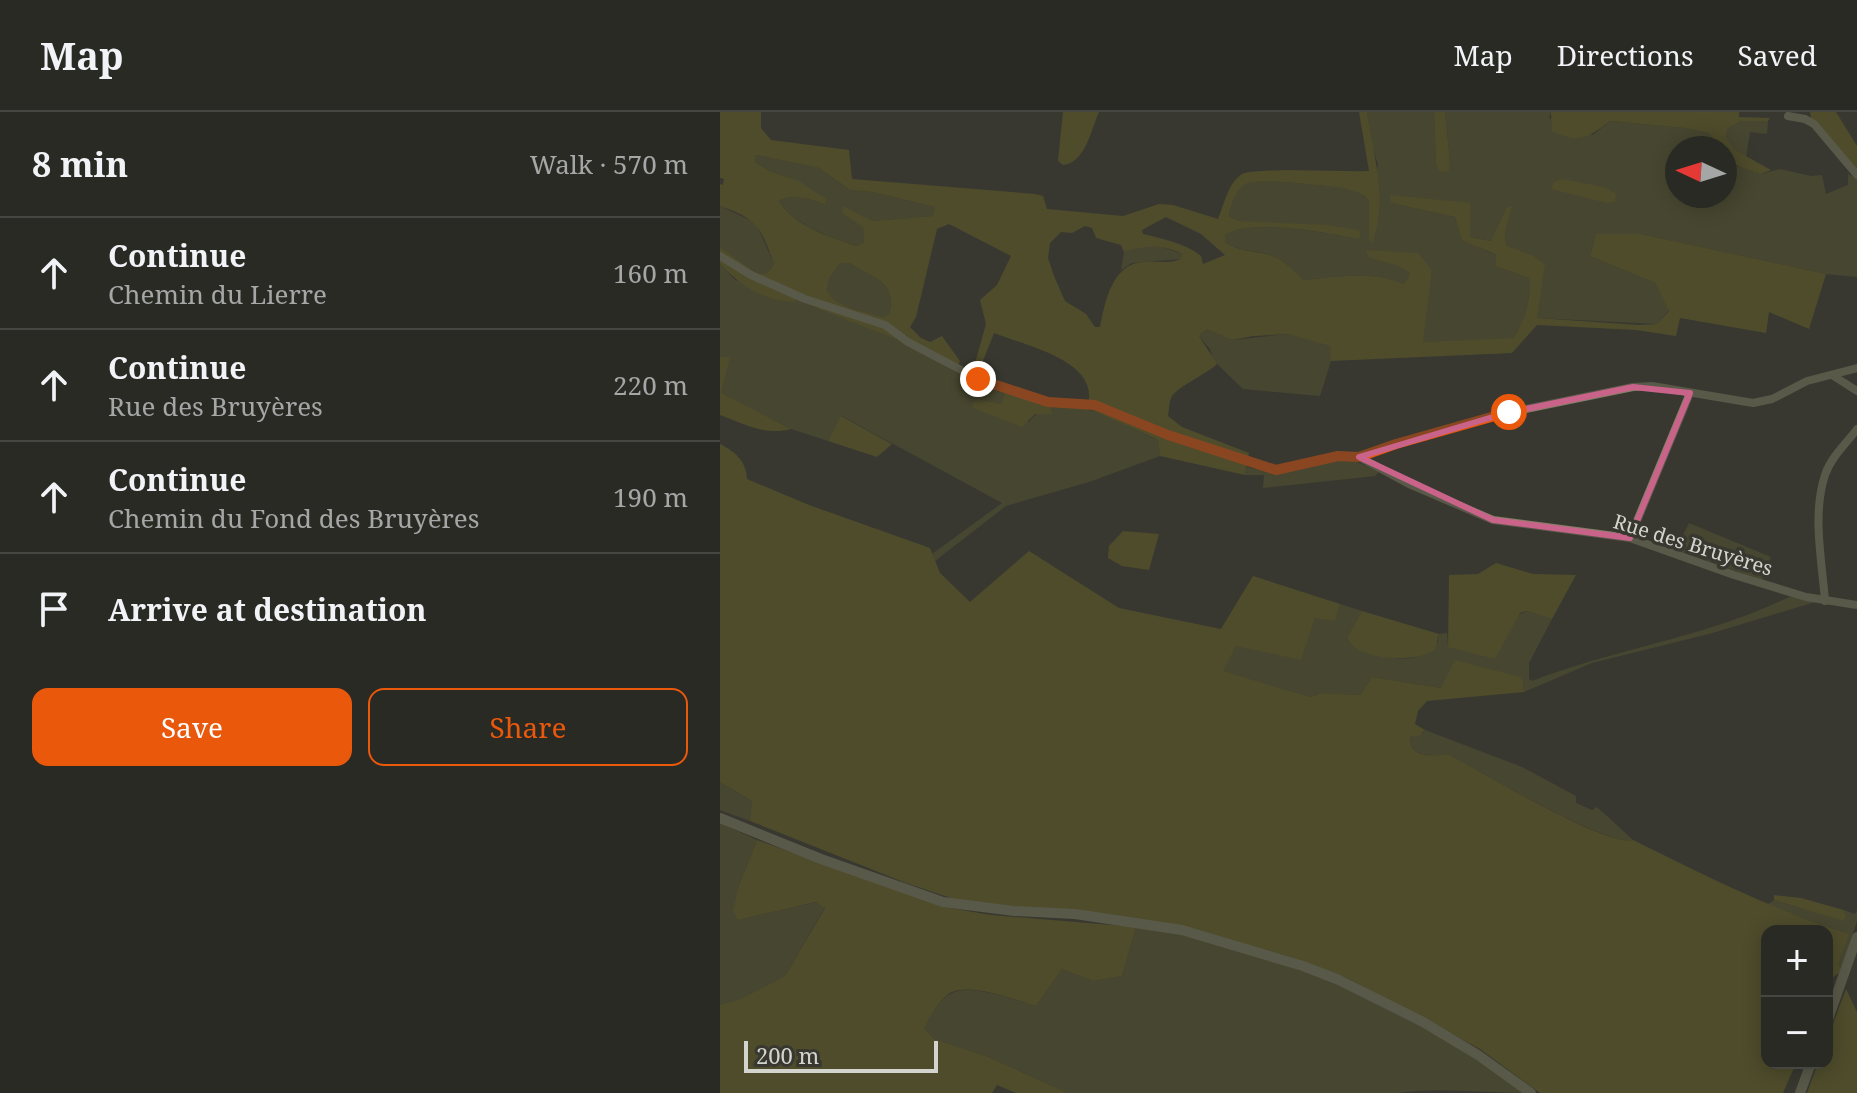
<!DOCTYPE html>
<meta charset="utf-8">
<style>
:root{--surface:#2a2a25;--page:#363632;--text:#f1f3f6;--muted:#a5a7a7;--line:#464642;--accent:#ea580c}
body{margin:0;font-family:"Noto Serif",serif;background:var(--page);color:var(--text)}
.controls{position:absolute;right:24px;bottom:24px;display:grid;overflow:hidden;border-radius:16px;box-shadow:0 4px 20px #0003}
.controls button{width:72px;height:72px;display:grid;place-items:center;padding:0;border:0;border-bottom:2px solid var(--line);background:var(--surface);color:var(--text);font:40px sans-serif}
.compass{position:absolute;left:945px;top:24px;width:72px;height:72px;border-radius:50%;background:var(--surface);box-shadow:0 4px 20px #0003;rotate:274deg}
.scale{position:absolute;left:24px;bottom:20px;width:194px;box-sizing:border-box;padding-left:8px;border:4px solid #d4d4cf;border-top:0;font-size:22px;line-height:28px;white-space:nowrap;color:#d4d4cf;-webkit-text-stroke:6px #383831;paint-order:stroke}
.stop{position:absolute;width:24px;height:24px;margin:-18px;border:6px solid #ea580c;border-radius:50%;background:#fff}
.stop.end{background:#ea580c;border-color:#fff;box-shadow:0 2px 8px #0008}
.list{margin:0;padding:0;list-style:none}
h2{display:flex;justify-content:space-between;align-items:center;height:104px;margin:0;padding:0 32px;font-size:34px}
h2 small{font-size:26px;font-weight:400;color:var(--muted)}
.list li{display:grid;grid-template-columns:52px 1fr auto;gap:24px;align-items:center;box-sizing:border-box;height:112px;padding:0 32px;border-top:2px solid var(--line)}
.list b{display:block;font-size:30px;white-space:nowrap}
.list p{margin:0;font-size:26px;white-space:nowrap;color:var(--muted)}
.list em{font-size:26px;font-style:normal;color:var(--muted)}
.actions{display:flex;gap:16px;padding:24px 32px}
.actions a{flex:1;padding:18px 0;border:2px solid var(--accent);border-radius:16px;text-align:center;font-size:28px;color:var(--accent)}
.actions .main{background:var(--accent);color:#fff}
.icon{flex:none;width:44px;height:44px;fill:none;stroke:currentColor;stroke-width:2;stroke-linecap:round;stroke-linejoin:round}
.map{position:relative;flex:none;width:1137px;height:981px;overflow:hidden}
header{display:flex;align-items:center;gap:48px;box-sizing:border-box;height:112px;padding:0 40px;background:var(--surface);border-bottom:2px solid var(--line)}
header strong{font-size:38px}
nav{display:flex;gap:44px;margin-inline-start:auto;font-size:28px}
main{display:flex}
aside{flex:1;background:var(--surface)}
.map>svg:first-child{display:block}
</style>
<header>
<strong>Map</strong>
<nav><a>Map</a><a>Directions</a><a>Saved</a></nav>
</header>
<main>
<aside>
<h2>8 min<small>Walk · 570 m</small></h2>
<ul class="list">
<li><svg class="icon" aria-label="ahead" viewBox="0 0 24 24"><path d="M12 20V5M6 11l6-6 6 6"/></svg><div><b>Continue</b><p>Chemin du Lierre</p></div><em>160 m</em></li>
<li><svg class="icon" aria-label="ahead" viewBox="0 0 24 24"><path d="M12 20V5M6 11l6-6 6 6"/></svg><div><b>Continue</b><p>Rue des Bruyères</p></div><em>220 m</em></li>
<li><svg class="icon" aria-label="ahead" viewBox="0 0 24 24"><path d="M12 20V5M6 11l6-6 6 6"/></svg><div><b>Continue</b><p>Chemin du Fond des Bruyères</p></div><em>190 m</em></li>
<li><svg class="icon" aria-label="arrive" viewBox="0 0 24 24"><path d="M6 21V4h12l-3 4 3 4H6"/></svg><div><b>Arrive at destination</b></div></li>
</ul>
<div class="actions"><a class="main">Save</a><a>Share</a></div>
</aside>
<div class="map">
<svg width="1137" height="981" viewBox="0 0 1137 981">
<rect width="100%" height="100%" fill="#383831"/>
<!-- green -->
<g fill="#5a572f">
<path d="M647,0H714L716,51L730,50L725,0H831L829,6L873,23L890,9L965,16L988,21L1001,36H957V84H1005V41L1014,53L1041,62L1060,57L1091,64L1102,63L1106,82L1128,73V62L1137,67V165L1106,162L921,122H876L870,144L935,171L949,198L937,212L816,206L812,143L786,133L785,120L791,95H787L772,129L750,125V91H671L735,105C740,125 758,137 776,143L775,154L809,166C811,188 805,207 794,227L702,230L712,158L649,146L680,154L690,161L684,172C652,158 618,165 584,168C575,159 565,149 553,144C536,138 521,140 505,130L504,123C527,106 609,121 638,127L641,124L518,109L509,104C510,94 517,76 526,72C538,66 610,74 626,77C635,78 642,82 649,88L650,94L658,52L650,28Z"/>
<polygon points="1021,9 1048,9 1047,22 1030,20 1026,45 1015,38 1006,27 1007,17"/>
<path d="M36,43L99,56L130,78L152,80L215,95L213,104L152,109L122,101L143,114L144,130L136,134C108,124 76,114 59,89C71,81 92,87 105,93L77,68L49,59L35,50Z"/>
<polygon points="0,94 36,111 54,152 47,161 38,162 0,135"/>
<polygon points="427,133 437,133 462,142 461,147 412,151 401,158 404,140"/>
<path d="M120,151H129C152,166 178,169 169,202L163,205L130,196L114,188L107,180L109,167Z"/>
<path d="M0,152L15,168L80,181L181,229L248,267L285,281L281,292L259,287L309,310C340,269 402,315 438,328L440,344L369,370L286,394L215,449L212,442L282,391L122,304L108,329L71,317L0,281L9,246L0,245Z"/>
<polygon points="487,217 512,228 567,222 611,234 611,249 600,284 523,277 493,248 490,237 479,224"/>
<path d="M621,347L635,349L659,360L655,364L543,376L544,363H525L527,355C563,364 586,355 621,347Z"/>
<polygon points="969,411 1051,445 1042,468 956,438"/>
<path d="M1071,484L1095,490L989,522L872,551L804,580L803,569L721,576L652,565L640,583L602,581L591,585L502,559L516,534L595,506L615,508L620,492L642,499L627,527C635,542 681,550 697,545C704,543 712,535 718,530L719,522L727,521L728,535L807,499L832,507L809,551V567L812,569C897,536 989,525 1071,484Z"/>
<path d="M705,618L802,655L856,684V691L872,698L877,695L913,728C886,735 759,658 728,642C711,644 690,647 690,623L703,621Z"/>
<polygon points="0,670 32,689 30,709 0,698"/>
<polygon points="0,711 37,728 19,773 18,808 97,790 105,795 65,864 22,886 0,893"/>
<polygon points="1054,788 1079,796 1126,805 1124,798 1135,802 1137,798 1137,809 1121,857 1118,852 1128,822 1047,793"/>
<path d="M416,815L473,823L616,870L724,926L806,981C762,981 719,975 677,981H348L266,944L214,927L204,916C211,904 218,889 230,882C249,870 294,888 316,894L342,857L373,869L402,864Z"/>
</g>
<!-- forest -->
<g fill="#696425" fill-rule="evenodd">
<path d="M0,0H41V16L51,28L129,38L132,67L315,82L323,84L327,97L403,104L439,92L453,93L498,107C504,93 508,71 522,62C534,55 626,60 649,59L639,0H647C653,45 669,86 652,132L649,128V88C643,82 635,79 626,77C610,74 538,66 526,72C517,77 510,94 509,104L518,109L608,113L639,118L641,124L638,127C610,121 527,106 505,123V130C522,141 535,138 553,144C565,149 575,159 584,168C618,165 652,158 684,172L690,161L679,154L649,146L646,138L698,141L712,158L703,230L794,226C805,207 811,189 809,166L775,154L776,143L742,128L735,105L671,91L670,83L750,91V125L771,129L787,95H792L785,120L786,133L812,143L825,152L817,206L919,213L937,212L949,199L935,171L870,144L876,122H921L1106,162L1089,217L1049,200L1046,221L960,206L956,224L916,218L817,213L792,241L611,249L610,234L567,222L533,224L512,228L487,217L479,224L497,252C486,262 458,275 452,284C449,289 449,299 448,304L462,315L529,341L525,363L440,344L438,328L367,296C383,249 306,234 274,221L259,259L254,255L266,212L260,188L277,173L291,144L229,112L217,117L196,205L190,215L201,226L210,230L222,224L240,249L238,254L198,235L186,223L181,229L99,197V190L80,181L75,190C43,189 21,174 0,152V135L38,162L47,161L54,152C41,116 38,107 0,94V72L3,73L4,67L0,66ZM36,43L99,56L130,78L152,80L215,95L213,104L152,109L123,94L122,101L143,115L144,130L136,134C108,124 76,115 59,89C71,81 93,87 105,93L106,87L77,68L49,59L35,50ZM446,105L481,122L505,143L483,152L481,144C465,131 443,127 423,122L422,118ZM365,114L372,116L376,126L401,133L404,140C426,134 440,131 462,142L461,147C450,152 435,149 423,150C392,152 385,190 380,215H375L366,202L345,189L334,164L328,146L330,131L341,120L352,121ZM120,151H129C152,166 178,169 169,202L163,205L130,196L114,188L107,179L109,167Z"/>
<path d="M343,0H379C371,18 365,51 343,53L338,49Z"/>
<polygon points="714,0 725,0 730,50 729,58 725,60 719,59 716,51"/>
<path d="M831,0H1019V5L1050,6L1048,9H1021L1007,17L1006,26L1015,38L1051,58L1041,62C1026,57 1008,54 1005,36H1001L988,21L965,16L890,9C868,26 858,32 832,19Z"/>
<polygon points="1090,0 1116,0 1137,34 1137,60 1091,6"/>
<polygon points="842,67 884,75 896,82 895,90 887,91 831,77 834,70"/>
<path d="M0,245H10L1,281L71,317C44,324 25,312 0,303Z"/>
<polygon points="285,281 330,293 332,302 315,302 302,315 253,296 253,290 259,287 281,292"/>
<polygon points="121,304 172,332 157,345 108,329"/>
<path d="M0,332C15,340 26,348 27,367L89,393L210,436L220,461L250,490L309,439L399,496L501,517L533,464L620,492L615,509L595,506L581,548L516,534L503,559L591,585L602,581L640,583L652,565L721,576L735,548L800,565L803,569L804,580L707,589L698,599L695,612L705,618L698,625L690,624C690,647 711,644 728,642C759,658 885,735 913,728C984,763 1053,798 1129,822L1118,852L1121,857L1119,861L1107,869V819H1047V951H1076L1063,981H820L760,937L627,866L570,845L471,816L234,787L186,771L30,709L32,689L0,670Z"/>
<polygon points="403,419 439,422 429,458 402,454 388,446 389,434"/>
<polygon points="776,451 813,462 856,463 832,507 807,499 800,501 775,547 728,535 729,463 758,462"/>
<path d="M642,499L719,522L715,538C709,541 702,544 695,545C676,548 636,546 627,526Z"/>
<path d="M37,728L224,795L271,803L416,815L402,864L373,869L342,857L316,894C295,888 250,870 230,881C218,889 211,904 204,916L214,927L266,944L348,981H296L277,973L272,981H0V893L22,886L65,864L105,796L96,790L18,808L13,799L19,773Z"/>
<polygon points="1054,783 1081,786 1124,798 1126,805 1123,809 1054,788"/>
<polygon points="1126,877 1137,900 1137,981 1087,981 1098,951 1107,951 1107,928"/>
</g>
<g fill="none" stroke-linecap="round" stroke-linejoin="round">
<!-- minor -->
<g stroke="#828066" stroke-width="8">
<polyline points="1068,4 1085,7 1094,12 1137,63"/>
<polyline points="0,144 31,163 85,187 165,213 188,230 258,267 309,285 328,290 375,293 448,323 556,358 618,344 639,345 689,372 773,408 910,426 1014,463 1086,485 1137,493"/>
<polyline points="1112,263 1137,279"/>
<polyline points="639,345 672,333 786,301 913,275 932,274 1033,291 1052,287 1087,269 1137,256"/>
<polyline points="910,426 970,281"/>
<path d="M1105,489C1102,449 1092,402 1105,363C1111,345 1126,332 1137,317"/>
</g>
<!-- tertiary -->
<g stroke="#828066" stroke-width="10">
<polyline points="0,706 101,747 223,790 294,799 355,802 462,818 583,854 619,868 703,910 758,943 811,981"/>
<polyline points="1107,910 1137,825"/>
<polyline points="1080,981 1091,951"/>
</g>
</g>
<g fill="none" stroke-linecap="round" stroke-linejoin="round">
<!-- route -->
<polyline stroke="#ea580c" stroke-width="10" points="258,267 328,290 375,293 448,323 556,358 618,344 639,345 676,332 789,300"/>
</g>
<!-- marked area -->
<path d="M0 0H1137V981H0ZM913,275L970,281L910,426L773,408L639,345L786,301Z" fill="#383831" fill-opacity=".55" fill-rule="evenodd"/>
<path fill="none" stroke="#c96389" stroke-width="6" stroke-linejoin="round" d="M913,275L970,281L910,426L773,408L639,345L786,301Z"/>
<g text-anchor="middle" stroke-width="7" stroke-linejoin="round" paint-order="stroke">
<!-- street labels -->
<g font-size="20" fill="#d4d4cf" stroke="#383831">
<text transform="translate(973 433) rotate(17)" y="7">Rue des Bruyères</text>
</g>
</g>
</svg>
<div class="controls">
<button>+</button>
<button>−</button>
</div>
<svg class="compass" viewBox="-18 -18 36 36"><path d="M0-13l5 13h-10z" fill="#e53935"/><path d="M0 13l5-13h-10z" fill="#a5a7a7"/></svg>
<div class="scale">200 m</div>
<div class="stop" style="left:789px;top:300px"></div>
<div class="stop end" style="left:258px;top:267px"></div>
</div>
</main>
